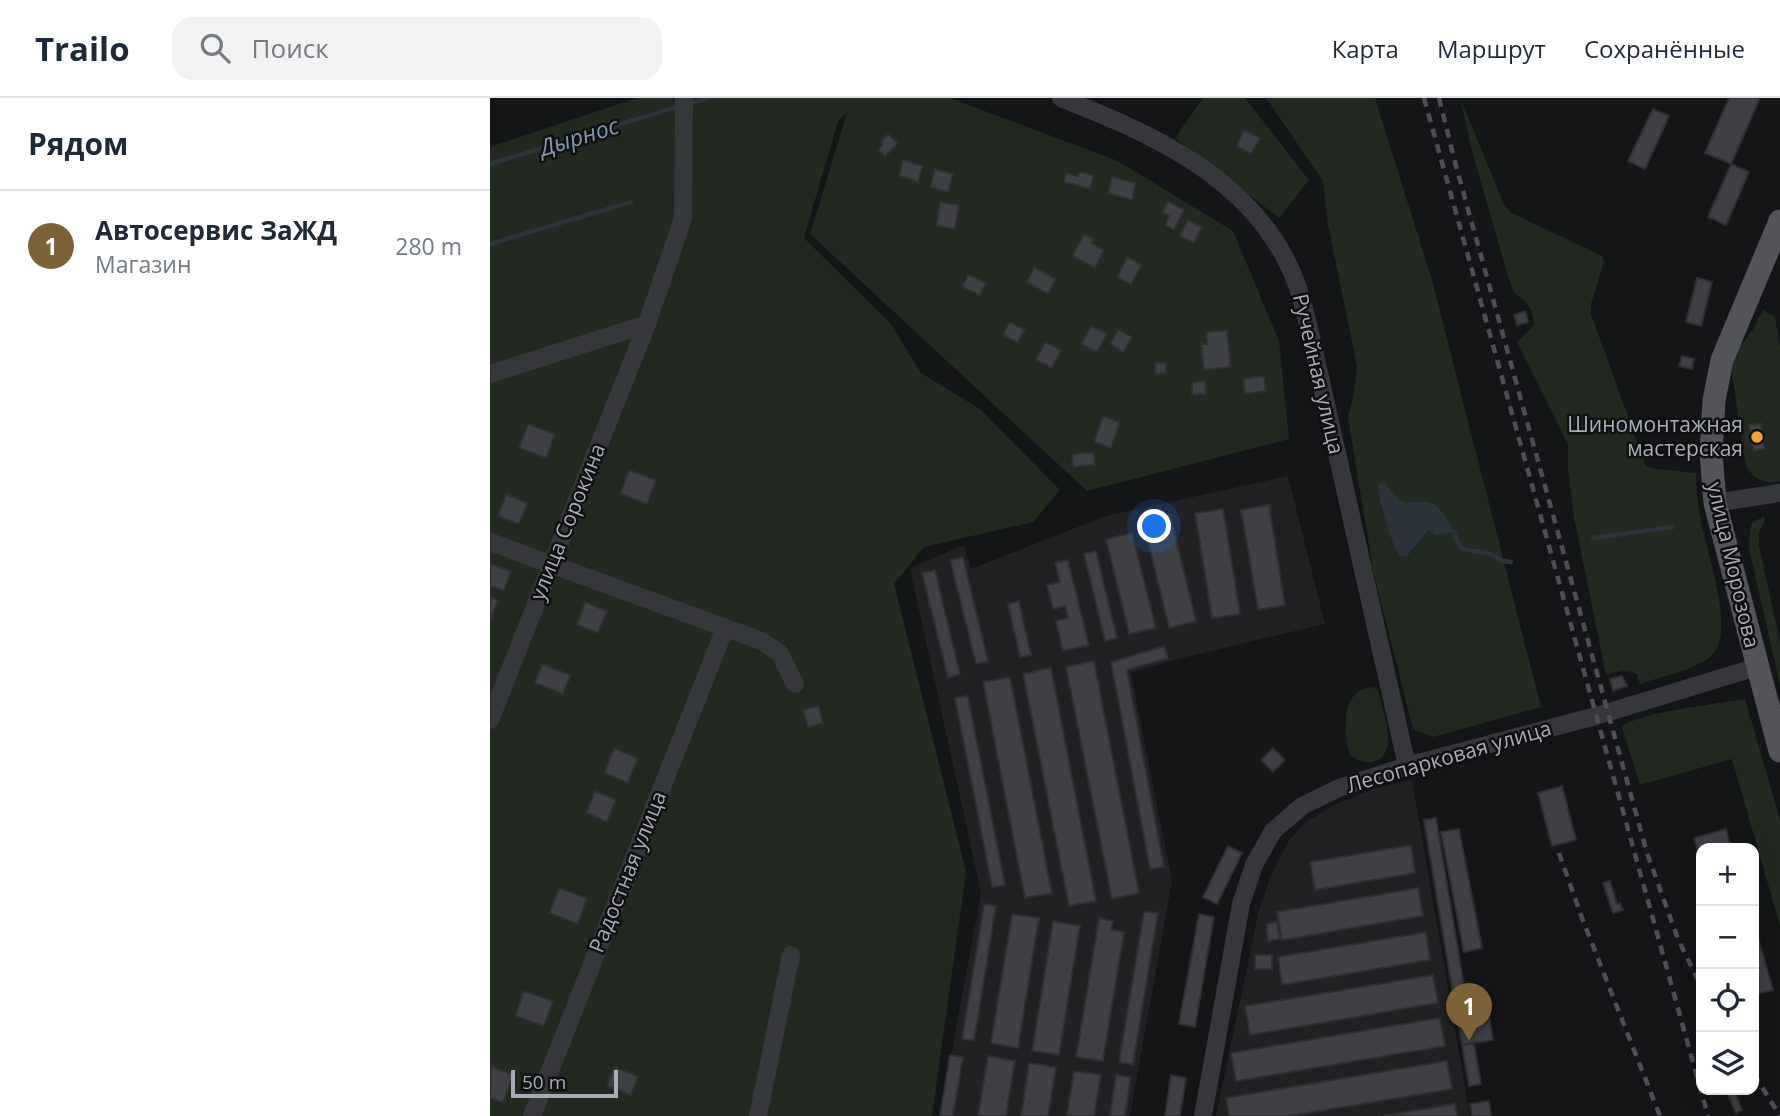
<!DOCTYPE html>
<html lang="ru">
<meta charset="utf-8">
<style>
:root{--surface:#fff;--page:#f2f2f3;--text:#1f2937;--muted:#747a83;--line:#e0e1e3;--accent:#7c6236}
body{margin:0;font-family:"Open Sans",sans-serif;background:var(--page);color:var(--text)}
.controls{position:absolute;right:21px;bottom:21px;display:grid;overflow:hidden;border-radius:14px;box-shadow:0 4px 18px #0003}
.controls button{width:63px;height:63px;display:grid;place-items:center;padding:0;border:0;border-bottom:2px solid var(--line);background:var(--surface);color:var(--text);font:35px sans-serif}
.scale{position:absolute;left:21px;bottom:18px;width:107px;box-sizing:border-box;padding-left:7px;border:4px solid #a7acb6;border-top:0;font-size:19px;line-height:24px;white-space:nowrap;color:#a7acb6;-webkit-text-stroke:5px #101011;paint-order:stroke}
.you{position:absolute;left:665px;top:429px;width:24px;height:24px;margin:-18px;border:5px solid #fff;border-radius:50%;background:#1a73e8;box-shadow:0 0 0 10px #1a73e833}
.badge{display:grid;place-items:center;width:46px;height:46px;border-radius:50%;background:var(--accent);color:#fff;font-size:23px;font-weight:700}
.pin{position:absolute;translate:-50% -58px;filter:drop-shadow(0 2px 4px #0008)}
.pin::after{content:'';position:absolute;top:37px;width:24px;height:21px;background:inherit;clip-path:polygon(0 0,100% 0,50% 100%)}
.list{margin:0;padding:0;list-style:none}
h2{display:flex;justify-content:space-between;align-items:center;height:91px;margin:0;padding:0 28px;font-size:30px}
h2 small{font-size:23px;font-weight:400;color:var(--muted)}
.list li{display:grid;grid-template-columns:46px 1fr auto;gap:21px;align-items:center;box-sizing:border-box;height:112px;padding:0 28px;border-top:2px solid var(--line)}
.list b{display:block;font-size:26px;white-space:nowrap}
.list p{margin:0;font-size:23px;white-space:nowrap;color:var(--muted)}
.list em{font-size:23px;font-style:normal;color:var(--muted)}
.icon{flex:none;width:38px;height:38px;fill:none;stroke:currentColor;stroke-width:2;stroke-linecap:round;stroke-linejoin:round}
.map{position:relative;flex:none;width:1290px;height:1018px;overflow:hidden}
header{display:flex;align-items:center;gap:42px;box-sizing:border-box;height:98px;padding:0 35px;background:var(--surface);border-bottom:2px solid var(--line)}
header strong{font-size:33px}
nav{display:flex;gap:38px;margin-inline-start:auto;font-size:24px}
.search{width:490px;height:63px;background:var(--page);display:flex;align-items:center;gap:18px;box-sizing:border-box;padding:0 24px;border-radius:21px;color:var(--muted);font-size:26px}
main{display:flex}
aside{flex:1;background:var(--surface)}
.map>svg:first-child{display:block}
</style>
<header>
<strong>Trailo</strong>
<div class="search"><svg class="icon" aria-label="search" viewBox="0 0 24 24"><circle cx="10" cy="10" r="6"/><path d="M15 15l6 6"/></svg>Поиск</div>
<nav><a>Карта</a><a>Маршрут</a><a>Сохранённые</a></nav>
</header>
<main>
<aside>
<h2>Рядом<small></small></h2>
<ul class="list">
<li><span class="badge">1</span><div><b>Автосервис ЗаЖД</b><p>Магазин</p></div><em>280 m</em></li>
</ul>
</aside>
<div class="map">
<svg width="1290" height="1018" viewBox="0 0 1290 1018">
<rect width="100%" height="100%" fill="#141516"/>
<!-- built -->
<g fill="#212123">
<polygon points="798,378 835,526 688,561 641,575 682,783 640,1018 450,1018 491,795 420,470 474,447 481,471 616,418"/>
<polygon points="922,682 980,1018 726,1018 769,812 781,777 799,742 816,724 844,707 886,690"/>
</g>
<!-- green -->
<g fill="#212921">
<polygon points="147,0 460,0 628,63 743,133 789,243 799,341 597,393 320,136 357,15 348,23 314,140 401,226 431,275 490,311 570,392 543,424 434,449 404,486 476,774 442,1018 0,1018 0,49"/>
<polygon points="713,0 755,0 819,82 789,120 685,40"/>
<polygon points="776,0 885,0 942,182 1051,609 943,639 923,631 883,472 858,319 863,300 867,268 838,127 833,83"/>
<path d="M970,0L1014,106L1020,114L1112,158L1114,164L1101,206V216L1155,366L1160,370L1206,375C1206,389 1207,404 1210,418C1215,450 1245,529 1224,555C1211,571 1169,579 1150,586L1147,576C1136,571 1127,574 1116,577L1084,419L1078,372V347L1027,244L1044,227C1044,213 1037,202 1025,196L1019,182L983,57Z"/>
<path d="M1273,212L1285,219L1290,250V383C1273,386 1266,382 1256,369L1242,276L1243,258L1262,233Z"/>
<polygon points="1274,418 1275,422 1269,434 1269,447 1290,544 1290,587 1259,451 1260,433 1262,425"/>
<path d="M882,589L888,592C892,612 912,658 882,664C873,665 867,662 860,657C853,633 850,592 882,589Z"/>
<path d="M1255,601L1290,722V828L1242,661L1150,687L1132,629C1145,615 1232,605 1255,601Z"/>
</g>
<!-- water -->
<path fill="#2b343a" d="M894,385C900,390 904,397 910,402C920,408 928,402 938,404C951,407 959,424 964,434L946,437L938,432L916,459L909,458C902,446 886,397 889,386Z"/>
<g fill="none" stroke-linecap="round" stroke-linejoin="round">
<!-- stream -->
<g stroke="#2b343a" stroke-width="4.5">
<polyline points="198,6 218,0"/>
<polyline points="0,66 190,8"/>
<polyline points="0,146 141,104"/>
<path d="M964,434C971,459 977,450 994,454C1005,456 1009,464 1021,464"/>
<polyline points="1103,440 1183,429"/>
</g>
</g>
<!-- building -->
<g fill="#3f4043" stroke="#2f2f32" stroke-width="2">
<polygon points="1239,0 1270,0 1241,66 1215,55"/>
<polygon points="1163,11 1179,18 1155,71 1138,63"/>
<polygon points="754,32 770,40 761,56 746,48"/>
<polygon points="398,36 408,45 395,59 388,52 392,47 391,44"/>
<polygon points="413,62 433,68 428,84 409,78"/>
<polygon points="1241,66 1259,74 1236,127 1218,119"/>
<polygon points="445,71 463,76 458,94 440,89"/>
<polygon points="589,74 604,77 600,91 574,84 576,75 588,78"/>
<polygon points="622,79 646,85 642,102 618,95"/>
<polygon points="678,103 694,112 684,132 675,127 679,118 672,114"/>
<polygon points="450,104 469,107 465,131 446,128"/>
<polygon points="698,122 712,129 704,145 689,138"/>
<polygon points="594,136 604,141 601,145 614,152 605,170 582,158"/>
<polygon points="637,159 652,167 641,187 627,179"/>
<polygon points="544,169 566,181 558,196 536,184"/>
<polygon points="478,176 496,185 490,197 472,189"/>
<polygon points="1207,180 1222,184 1211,228 1196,224"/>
<polygon points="1035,213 1038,224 1027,227 1024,217"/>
<polygon points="519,224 535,231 528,245 513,237"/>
<polygon points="601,228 617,236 607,254 591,246"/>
<polygon points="628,231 642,239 633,254 620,246"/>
<polygon points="737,232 741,269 714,272 711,246 717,246 716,234"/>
<polygon points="555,244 571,252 562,270 546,262"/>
<polygon points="1192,258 1204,261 1202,271 1189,268"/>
<polygon points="665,265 676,265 676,275 665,276"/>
<polygon points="774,278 776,293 755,296 753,281"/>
<polygon points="715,283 716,296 702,297 702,284"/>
<polygon points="613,318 630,324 621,350 604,344"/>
<polygon points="1271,325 1275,351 1263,353 1259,327"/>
<polygon points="38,326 65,336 56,360 29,350"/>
<polygon points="604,354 605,367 583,369 582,356"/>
<polygon points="139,372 166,382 157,406 130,396"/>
<polygon points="16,396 38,405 29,426 8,418"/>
<polygon points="779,407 795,507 768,512 751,412"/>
<polygon points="733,411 750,516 722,520 705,415"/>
<polygon points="680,416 706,523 679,530 653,422"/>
<polygon points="642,435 666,530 639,536 616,441"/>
<polygon points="606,453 627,540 615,543 594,456"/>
<polygon points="473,459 498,563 486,566 460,462"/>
<polygon points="578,462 599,547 573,553 566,523 578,520 575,508 563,511 557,487 570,484 565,465"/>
<polygon points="0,466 21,473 14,493 0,488"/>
<polygon points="445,472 470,576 458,580 432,475"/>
<polygon points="0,499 8,502 1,521 0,521"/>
<polygon points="529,503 541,557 530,559 518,506"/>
<polygon points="95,504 117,513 108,535 87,527"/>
<polygon points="674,548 678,560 637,572 674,769 660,771 621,564"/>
<polygon points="604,563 649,795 622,801 576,569"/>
<polygon points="52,566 81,577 73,596 45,585"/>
<polygon points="561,570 606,803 579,808 533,576"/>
<polygon points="1132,578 1137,588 1123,593 1120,581"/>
<polygon points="520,579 562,795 535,800 493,584"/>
<polygon points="478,598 515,787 502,789 465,600"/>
<polygon points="329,608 333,625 318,629 313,612"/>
<polygon points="124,650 148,660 138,685 114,675"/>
<polygon points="783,650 795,662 783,674 771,662"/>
<polygon points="1072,688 1086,742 1062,748 1048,695"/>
<polygon points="105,693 126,701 117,724 96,715"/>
<polygon points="946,720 977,906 965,908 934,722"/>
<polygon points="969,731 992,850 974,854 951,734"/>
<polygon points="1236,731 1241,750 1211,750 1211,767 1204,740"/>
<polygon points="921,747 925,775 825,792 820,764"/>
<polygon points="738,748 752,755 727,806 713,799"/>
<polygon points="1120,783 1127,806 1130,805 1133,812 1123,815 1113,785"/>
<polygon points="69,790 97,800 88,826 59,815"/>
<polygon points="928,790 933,818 792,842 787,814"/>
<polygon points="494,806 506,808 484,943 472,941"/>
<polygon points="654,813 668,815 643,967 629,964"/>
<polygon points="522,816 549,820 528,950 501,945"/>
<polygon points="709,816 724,819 705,929 689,926"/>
<polygon points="609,820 623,823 621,832 634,834 613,963 586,959"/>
<polygon points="563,823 590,828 569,957 542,953"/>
<polygon points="787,824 790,841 778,843 776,826"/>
<polygon points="1265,829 1283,892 1264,897 1264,830"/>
<polygon points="936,834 940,862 792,887 788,859"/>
<rect x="765" y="857" width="17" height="14"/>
<polygon points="943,877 948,905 760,937 755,908"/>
<polygon points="34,893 63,903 54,928 25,918"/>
<polygon points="997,903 1003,942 972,947 965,908"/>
<polygon points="950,920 955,948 746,983 741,955"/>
<polygon points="984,945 991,986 979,988 972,947"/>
<polygon points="460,957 473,959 463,1018 450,1018"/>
<polygon points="498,958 525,963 516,1018 488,1018"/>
<polygon points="957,963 962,991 799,1018 739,1018 736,1000"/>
<polygon points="539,965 566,969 558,1018 531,1018"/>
<polygon points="1,968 24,977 13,1005 0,1000"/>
<polygon points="124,969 148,978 141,997 117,988"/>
<polygon points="584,973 611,977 604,1018 577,1018"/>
<polygon points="626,977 641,979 635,1018 620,1018"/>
<polygon points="681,977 696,980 690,1018 675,1018"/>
<polygon points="1244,992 1252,1012 1246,1015 1237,995"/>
<polygon points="999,1003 1001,1018 982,1018 980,1006"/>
<polygon points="965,1006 967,1018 893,1018"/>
</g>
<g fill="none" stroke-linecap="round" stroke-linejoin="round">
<!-- minor -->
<g stroke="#36373b" stroke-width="18">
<path d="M571,0C658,34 753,76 797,164C808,185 813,207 819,230L917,668"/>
<polyline points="0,276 157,226"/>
<polyline points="1225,405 1290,395"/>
<polyline points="0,444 272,543 290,556 305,586"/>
<polyline points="0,622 157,226 193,120 194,0"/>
<polyline points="42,1018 235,530"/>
<polyline points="268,1018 301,857"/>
<polyline points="713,1018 751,806 764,767 783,733 812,708 849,690 917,668 1106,618 1267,569"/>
</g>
<!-- major -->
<polyline stroke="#52545a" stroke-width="23" points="1290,123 1232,262 1224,302 1221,355 1225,405 1290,653"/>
<!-- rail -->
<g stroke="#4d4f54" stroke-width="4.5" stroke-dasharray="9 7" stroke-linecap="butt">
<polyline points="934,0 1218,1018"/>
<polyline points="949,0 966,68 1157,755 1188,841 1211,888"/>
<polyline points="1069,755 1092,820 1170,1018"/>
<polyline points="1264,976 1290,1018"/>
</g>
</g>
<!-- markers -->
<circle fill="#eea735" stroke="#101011" stroke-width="2.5" cx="1267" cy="339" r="7"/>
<g text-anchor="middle" stroke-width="5" stroke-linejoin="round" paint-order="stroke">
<!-- street labels -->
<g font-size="21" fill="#a7acb6" stroke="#101011">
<text transform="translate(828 276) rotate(77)" y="7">Ручейная улица</text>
<text transform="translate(78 424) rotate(-68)" y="7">улица Сорокина</text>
<text transform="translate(1243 467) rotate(77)" y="7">улица Морозова</text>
<text transform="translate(959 659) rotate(-16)" y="7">Лесопарковая улица</text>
<text transform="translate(138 774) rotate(-68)" y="7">Радостная улица</text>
</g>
<!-- poi labels -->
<g font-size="21" fill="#a7acb6" stroke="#101011" text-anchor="end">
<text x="1253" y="334">Шиномонтажная<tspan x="1253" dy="24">мастерская</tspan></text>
</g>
<!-- water labels -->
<g font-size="23" font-style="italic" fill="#7e9bb1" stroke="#101011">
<text transform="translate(89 39) rotate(-17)" y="8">Дырнос</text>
</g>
</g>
</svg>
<div class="controls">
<button>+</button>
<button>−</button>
<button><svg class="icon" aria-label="locate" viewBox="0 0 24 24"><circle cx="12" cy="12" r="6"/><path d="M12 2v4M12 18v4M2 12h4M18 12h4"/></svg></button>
<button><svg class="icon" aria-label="layers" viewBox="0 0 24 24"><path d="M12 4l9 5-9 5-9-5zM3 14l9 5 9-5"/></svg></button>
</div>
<div class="scale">50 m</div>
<div class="you"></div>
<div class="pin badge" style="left:979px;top:943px">1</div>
</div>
</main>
